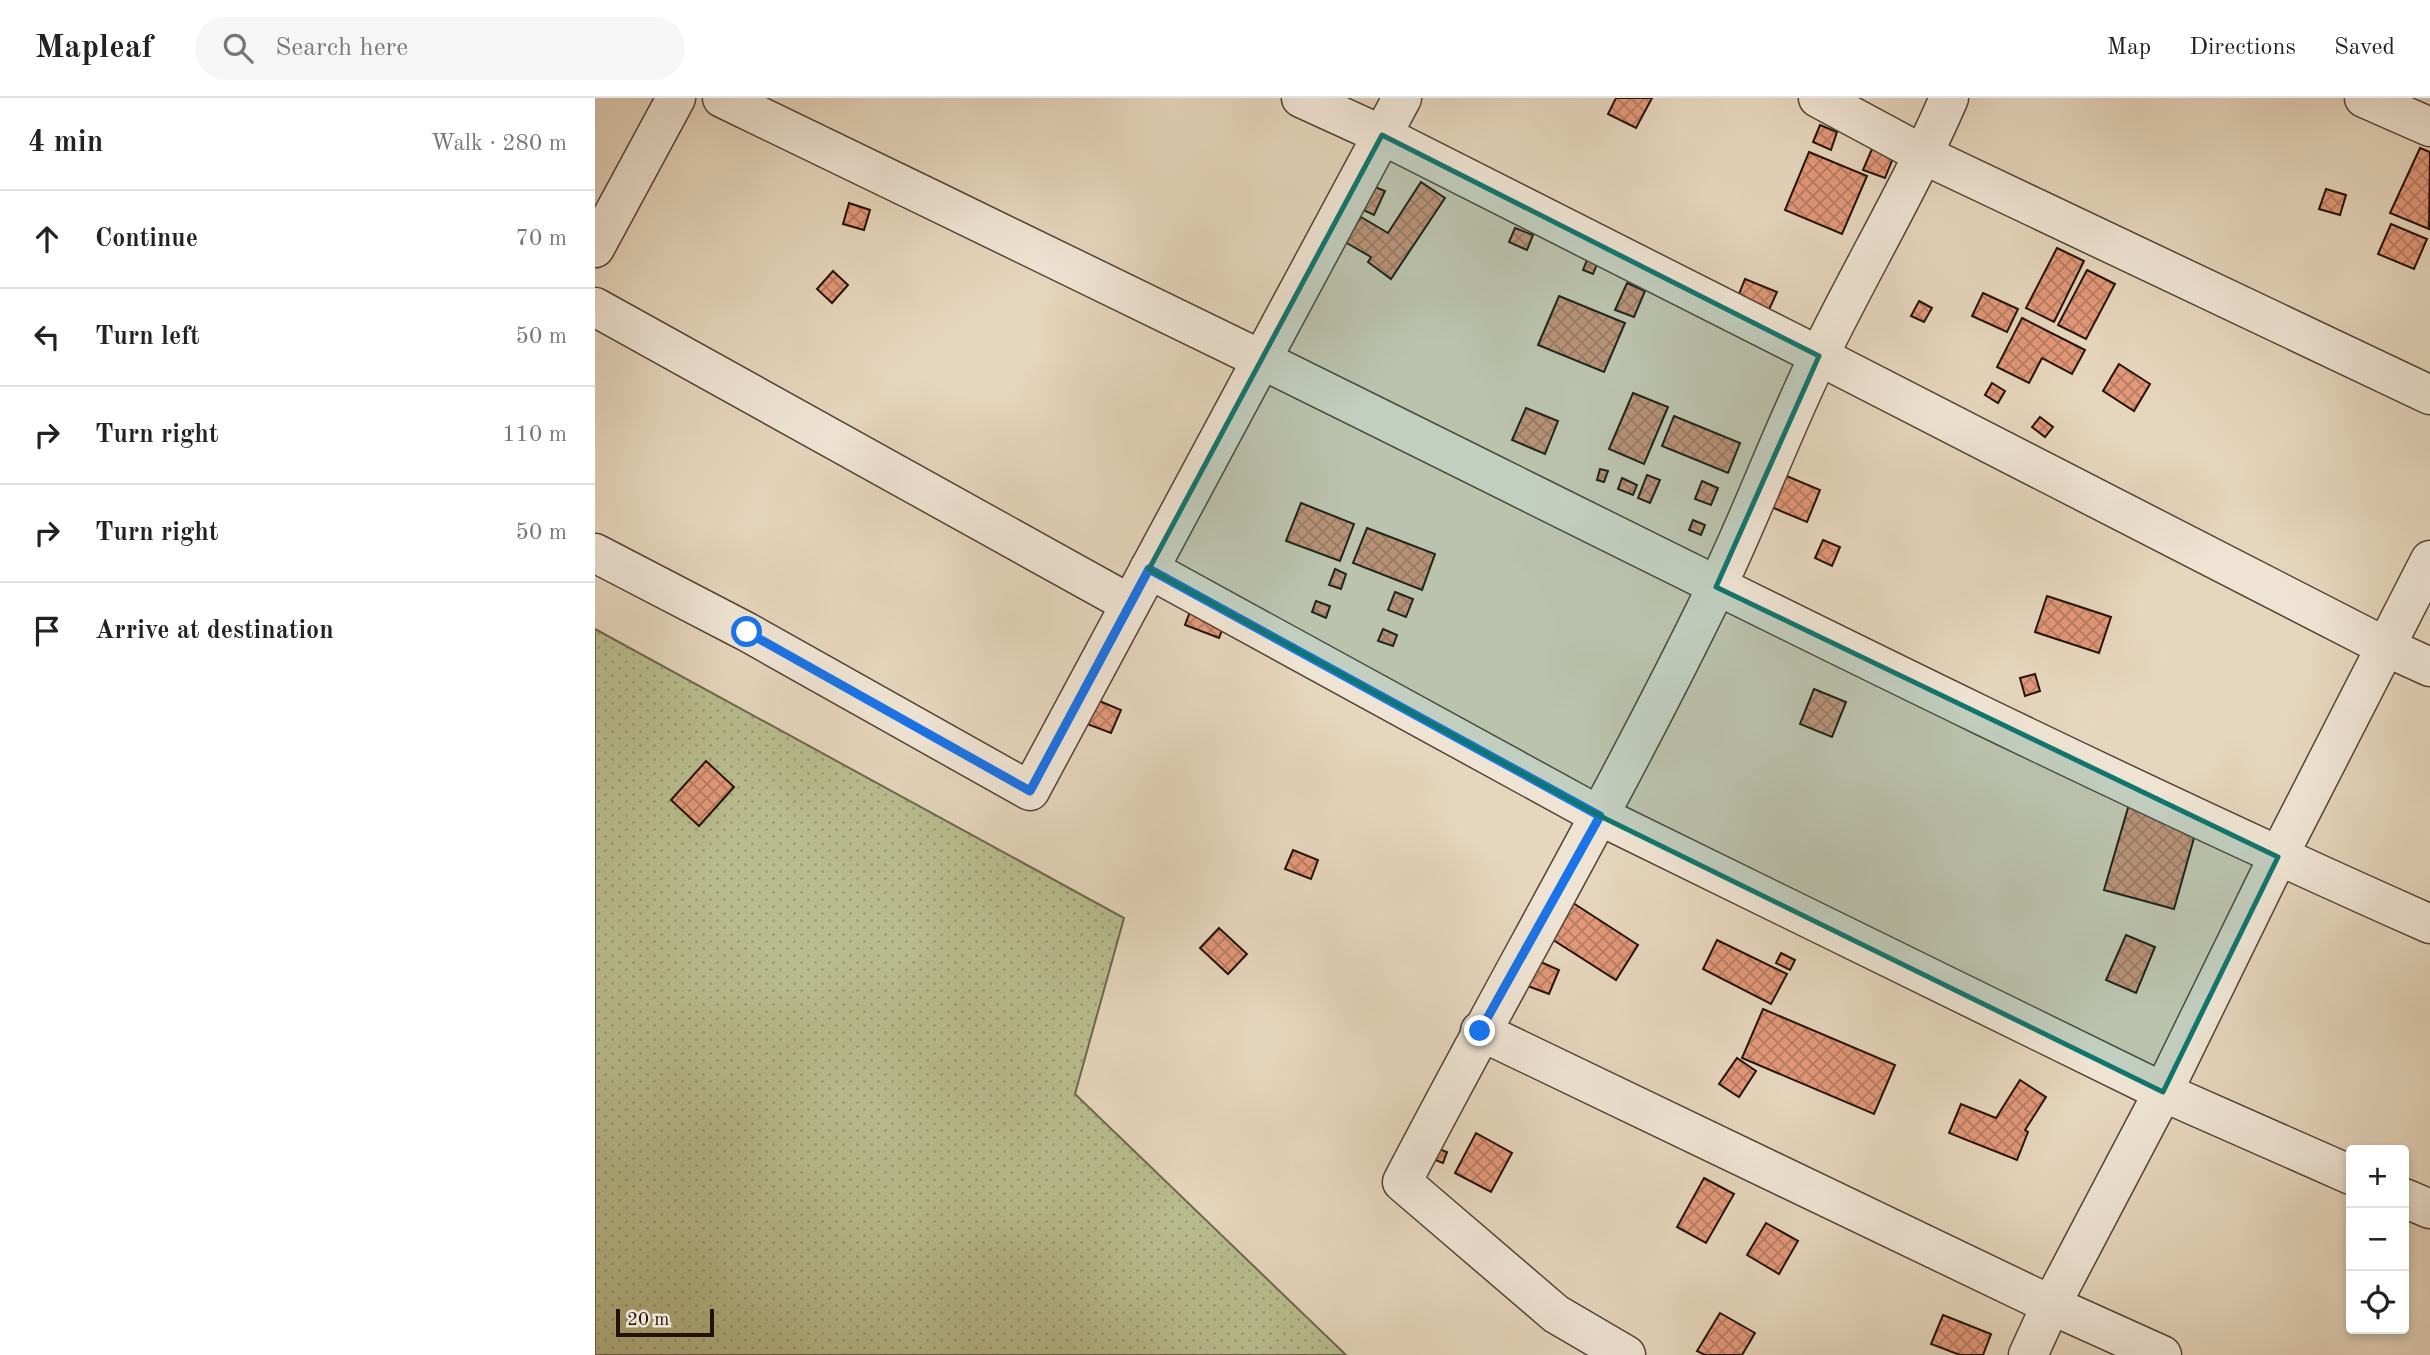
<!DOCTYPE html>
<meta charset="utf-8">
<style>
:root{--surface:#fff;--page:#f6f6f6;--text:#222;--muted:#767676;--line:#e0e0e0}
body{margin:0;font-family:"Old Standard TT",serif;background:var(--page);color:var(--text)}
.controls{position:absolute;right:21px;bottom:21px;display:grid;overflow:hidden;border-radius:7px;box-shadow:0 4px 10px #0003}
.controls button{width:63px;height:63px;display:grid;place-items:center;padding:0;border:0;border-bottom:2px solid var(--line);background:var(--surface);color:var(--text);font:35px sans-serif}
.scale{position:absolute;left:21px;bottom:18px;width:98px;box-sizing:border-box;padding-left:7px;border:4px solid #241209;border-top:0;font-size:19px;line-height:24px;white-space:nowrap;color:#241209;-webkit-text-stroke:5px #efe4d4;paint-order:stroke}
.stop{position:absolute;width:21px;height:21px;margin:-16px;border:5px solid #1a73e8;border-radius:50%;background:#fff}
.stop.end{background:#1a73e8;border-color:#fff;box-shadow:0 2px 7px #0008}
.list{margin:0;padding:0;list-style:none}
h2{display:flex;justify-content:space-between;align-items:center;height:91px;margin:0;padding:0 28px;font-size:30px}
h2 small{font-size:23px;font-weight:400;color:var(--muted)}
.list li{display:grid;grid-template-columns:46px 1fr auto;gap:21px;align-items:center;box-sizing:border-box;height:98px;padding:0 28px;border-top:2px solid var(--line)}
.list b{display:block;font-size:26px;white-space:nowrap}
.list em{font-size:23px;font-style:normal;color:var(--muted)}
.icon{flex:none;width:38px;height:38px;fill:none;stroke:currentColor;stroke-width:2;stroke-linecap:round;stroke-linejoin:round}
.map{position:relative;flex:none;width:1835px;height:1257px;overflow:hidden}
header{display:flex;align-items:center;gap:42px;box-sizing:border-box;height:98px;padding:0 35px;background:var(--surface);border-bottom:2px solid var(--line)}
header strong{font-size:33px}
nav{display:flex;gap:38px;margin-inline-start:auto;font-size:24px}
.search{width:490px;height:63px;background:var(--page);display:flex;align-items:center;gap:18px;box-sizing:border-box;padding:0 24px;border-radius:38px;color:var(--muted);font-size:26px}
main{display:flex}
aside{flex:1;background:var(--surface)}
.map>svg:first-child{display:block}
</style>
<header>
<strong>Mapleaf</strong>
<div class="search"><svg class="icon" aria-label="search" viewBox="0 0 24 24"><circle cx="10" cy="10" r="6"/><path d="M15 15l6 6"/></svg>Search here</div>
<nav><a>Map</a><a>Directions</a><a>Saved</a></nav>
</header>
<main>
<aside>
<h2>4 min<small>Walk · 280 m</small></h2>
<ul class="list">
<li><svg class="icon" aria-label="ahead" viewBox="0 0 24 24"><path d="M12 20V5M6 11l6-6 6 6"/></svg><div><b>Continue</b></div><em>70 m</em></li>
<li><svg class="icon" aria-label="left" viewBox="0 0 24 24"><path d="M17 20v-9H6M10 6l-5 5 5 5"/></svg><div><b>Turn left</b></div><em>50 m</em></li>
<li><svg class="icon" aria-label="right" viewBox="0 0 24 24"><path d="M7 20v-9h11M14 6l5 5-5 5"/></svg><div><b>Turn right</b></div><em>110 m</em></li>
<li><svg class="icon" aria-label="right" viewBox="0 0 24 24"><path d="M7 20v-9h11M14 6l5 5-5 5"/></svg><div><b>Turn right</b></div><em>50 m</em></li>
<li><svg class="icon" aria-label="arrive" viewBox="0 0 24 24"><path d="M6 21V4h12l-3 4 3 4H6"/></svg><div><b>Arrive at destination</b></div></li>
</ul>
</aside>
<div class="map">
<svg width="1835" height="1257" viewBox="0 0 1835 1257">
<defs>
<pattern id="grass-dots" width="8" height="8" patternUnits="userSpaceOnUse" patternTransform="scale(1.75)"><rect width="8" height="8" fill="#b9bd8e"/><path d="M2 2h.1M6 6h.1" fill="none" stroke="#9fa179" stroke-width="1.8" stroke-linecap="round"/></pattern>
<pattern id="building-cross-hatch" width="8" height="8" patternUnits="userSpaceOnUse" patternTransform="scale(1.75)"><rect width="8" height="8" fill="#e29879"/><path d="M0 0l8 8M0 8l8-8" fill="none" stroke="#b77b61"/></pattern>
</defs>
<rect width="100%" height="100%" fill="#e6d6bd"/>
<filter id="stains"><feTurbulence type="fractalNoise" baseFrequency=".00286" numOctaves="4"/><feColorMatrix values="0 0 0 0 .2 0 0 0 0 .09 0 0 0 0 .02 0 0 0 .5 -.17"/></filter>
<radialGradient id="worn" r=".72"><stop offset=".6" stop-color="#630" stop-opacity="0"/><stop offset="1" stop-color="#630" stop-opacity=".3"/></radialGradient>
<!-- grass -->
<polygon fill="url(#grass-dots)" stroke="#6e684c" stroke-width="2" points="0,531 529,820 480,996 751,1257 0,1257"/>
<!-- building -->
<g fill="url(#building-cross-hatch)" stroke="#241209" stroke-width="2">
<polygon points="1021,0 1057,0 1041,30 1013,16"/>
<polygon points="1225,27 1242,34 1236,52 1218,44"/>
<polygon points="1279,46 1300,55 1290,80 1268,72"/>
<polygon points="1825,50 1835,54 1834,131 1795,115"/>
<polygon points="1214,54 1272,78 1247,136 1190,112"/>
<polygon points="826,84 850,100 796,181 773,164 776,159 750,144 766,119 793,135"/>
<polygon points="775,87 790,93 779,117 764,110"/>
<polygon points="1731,91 1751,97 1745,117 1724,111"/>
<polygon points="254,105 275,112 269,132 248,126"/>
<polygon points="1796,126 1832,141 1819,171 1783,156"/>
<polygon points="920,130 938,137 932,152 914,144"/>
<polygon points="1462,150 1489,163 1459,224 1431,210"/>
<polygon points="992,162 1002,166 998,176 988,172"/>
<polygon points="1492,172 1520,186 1491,241 1463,227"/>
<polygon points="238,173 253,187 237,205 222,191"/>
<polygon points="1150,181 1182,194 1173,214 1142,201"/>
<polygon points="1032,185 1050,193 1039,219 1020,212"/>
<polygon points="1388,195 1423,211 1412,234 1377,218"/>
<polygon points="964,198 1030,225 1009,274 943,247"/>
<polygon points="1324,203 1337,210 1329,224 1316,218"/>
<polygon points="1427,220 1490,252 1477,276 1447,260 1434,285 1402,269"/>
<polygon points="1524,266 1555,286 1539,313 1508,293"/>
<polygon points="1397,285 1410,293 1403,305 1390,297"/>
<polygon points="1038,295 1073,309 1049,366 1014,351"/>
<polygon points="931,310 963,323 950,356 917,342"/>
<polygon points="1079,318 1145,345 1133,375 1067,348"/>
<polygon points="1445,319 1458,329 1450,339 1437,329"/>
<polygon points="1005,371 1013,373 1009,384 1002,382"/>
<polygon points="1182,374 1225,392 1212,424 1169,406"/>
<polygon points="1052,377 1065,382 1055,405 1043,400"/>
<polygon points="1027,380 1042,387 1038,397 1023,391"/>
<polygon points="1107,383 1123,390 1116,407 1100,401"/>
<polygon points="706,405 759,426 745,463 691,443"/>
<polygon points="1098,422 1110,427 1106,437 1094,432"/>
<polygon points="772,430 840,456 827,492 758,465"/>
<polygon points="1228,442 1245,449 1237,468 1220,460"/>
<polygon points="740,471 751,476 746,491 734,487"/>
<polygon points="800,494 818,501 811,519 793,512"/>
<polygon points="602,495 636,508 624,540 590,527"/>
<polygon points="1452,498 1516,519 1504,555 1440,534"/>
<polygon points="721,503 735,508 731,520 717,514"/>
<polygon points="788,531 802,537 798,548 783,543"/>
<polygon points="1440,576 1445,593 1430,598 1425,580"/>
<polygon points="1219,591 1251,604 1237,639 1205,626"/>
<polygon points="502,602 526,612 516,635 492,626"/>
<polygon points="111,663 139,689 104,728 76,702"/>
<polygon points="1535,703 1604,722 1579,811 1509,792"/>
<polygon points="698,752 723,762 716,781 690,771"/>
<polygon points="975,803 1043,847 1021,882 952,838"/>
<polygon points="624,830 652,856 633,876 605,850"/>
<polygon points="1531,837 1560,849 1541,895 1511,882"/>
<polygon points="1122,842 1192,876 1176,906 1108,871"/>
<polygon points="1186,855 1200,862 1195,872 1181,865"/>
<polygon points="941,862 964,872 954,896 930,887"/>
<polygon points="1168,911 1300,967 1279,1016 1147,960"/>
<polygon points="1142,960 1161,973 1144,999 1124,986"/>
<polygon points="1425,982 1451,999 1430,1032 1433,1034 1422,1062 1354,1035 1366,1006 1401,1020"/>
<polygon points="881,1035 917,1055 896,1094 860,1075"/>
<polygon points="844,1051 852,1054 848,1065 840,1062"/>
<polygon points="1109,1080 1139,1096 1111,1145 1082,1129"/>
<polygon points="1171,1125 1203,1143 1184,1176 1152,1157"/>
<polygon points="1125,1215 1160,1235 1147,1257 1110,1257 1102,1253"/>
<polygon points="1348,1217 1396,1236 1388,1257 1365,1257 1336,1246"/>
</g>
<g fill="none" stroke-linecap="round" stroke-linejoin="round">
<defs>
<g id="minor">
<path d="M127,0C307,87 488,174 667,262C1055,453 1440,651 1835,826"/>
<polyline points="706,0 787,37 1224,258 1791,549 1835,569"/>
<polyline points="1223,0 1329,57 1835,297"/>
<polyline points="1769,0 1835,29"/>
<polyline points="0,150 81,0"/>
<polyline points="0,209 535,506"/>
<polyline points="0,455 152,534 435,693 807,0"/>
<polyline points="554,471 1005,718 1568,994 1756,1077"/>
<polyline points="885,933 1456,1207 1567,1257"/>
<polyline points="1809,1100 1835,1111"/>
<path d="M1031,1257L961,1216L807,1084C910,886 1023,692 1121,490C1158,414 1187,333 1225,256C1267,170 1316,88 1354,0"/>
<polyline points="1433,1257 1456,1207 1568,994 1683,759 1835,462"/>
</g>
</defs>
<!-- minor casing -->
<use href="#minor" stroke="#544336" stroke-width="41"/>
<!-- minor -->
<use href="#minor" stroke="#efe4d4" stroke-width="38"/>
</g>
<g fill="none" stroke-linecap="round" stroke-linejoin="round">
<!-- route -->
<polyline stroke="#1a73e8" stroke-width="9" points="152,534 435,693 554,471 1005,718 885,933"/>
</g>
<!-- marked area -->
<path fill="#0f766e" fill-opacity="0.2" stroke="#0f766e" stroke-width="5" stroke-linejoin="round" d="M787,37L1224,258L1121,489L1683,759L1568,994L1005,718L554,471Z"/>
<rect width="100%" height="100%" filter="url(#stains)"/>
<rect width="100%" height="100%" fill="url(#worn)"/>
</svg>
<div class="controls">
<button>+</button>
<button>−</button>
<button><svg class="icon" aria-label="locate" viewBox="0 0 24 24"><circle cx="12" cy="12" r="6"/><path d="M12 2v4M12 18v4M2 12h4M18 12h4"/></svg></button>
</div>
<div class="scale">20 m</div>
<div class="stop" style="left:152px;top:534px"></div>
<div class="stop end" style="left:885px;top:933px"></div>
</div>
</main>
